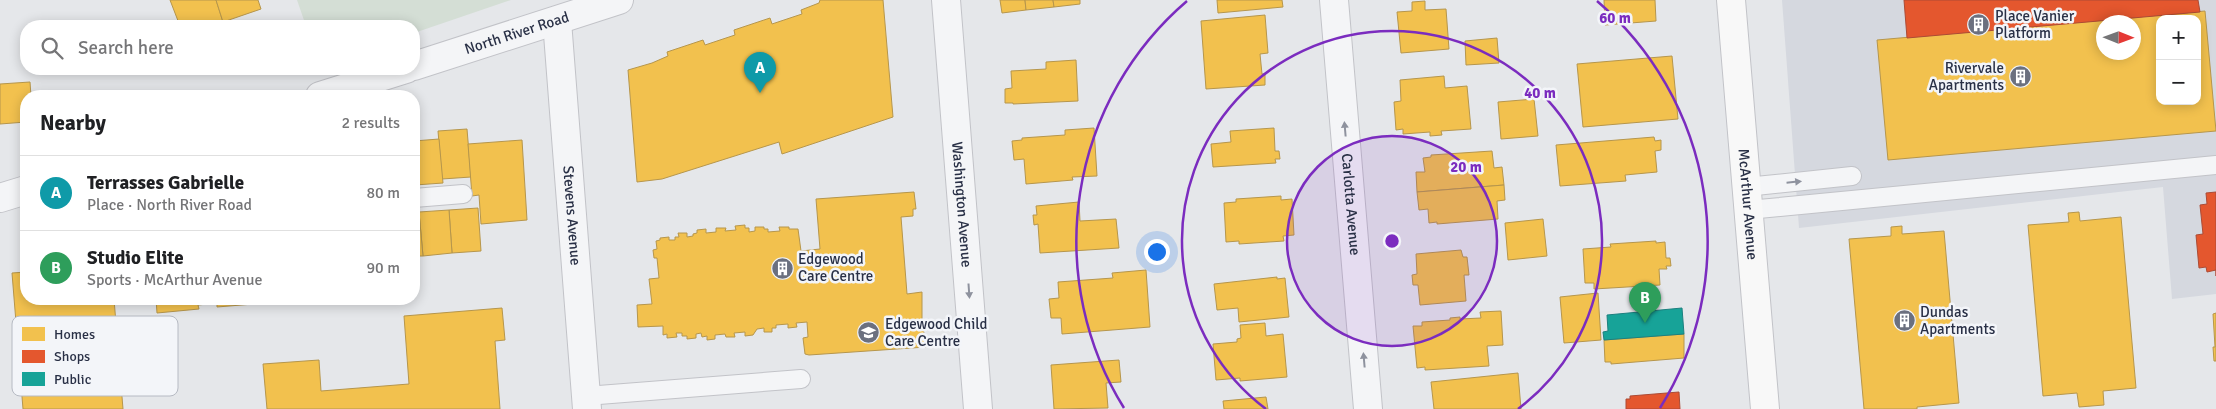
<!DOCTYPE html>
<meta charset="utf-8">
<style>
:root{--surface:#fff;--page:#f2f2f2;--text:#202124;--muted:#757577;--line:#e0e0e0;--accent:#6b707f}
body{margin:0;font-family:Signika,sans-serif;background:var(--page);color:var(--text)}
.controls{position:absolute;right:15px;top:15px;display:grid;overflow:hidden;border-radius:10px;box-shadow:0 2px 12px #0003}
.controls button{width:45px;height:45px;display:grid;place-items:center;padding:0;border:0;border-bottom:1px solid var(--line);background:var(--surface);color:var(--text);font:25px sans-serif}
.compass{position:absolute;left:2096px;top:15px;width:45px;height:45px;border-radius:50%;background:var(--surface);box-shadow:0 2px 12px #0003;rotate:91deg}
.you{position:absolute;left:1156px;top:251px;width:18px;height:18px;margin:-12px;border:4px solid #fff;border-radius:50%;background:#1a73e8;box-shadow:0 0 0 8px #1a73e833}
.badge{display:grid;place-items:center;width:32px;height:32px;border-radius:50%;background:var(--accent);color:#fff;font-size:16px;font-weight:700}
.pin{position:absolute;translate:-50% -41px;filter:drop-shadow(0 1px 2px #0008)}
.pin::after{content:'';position:absolute;top:26px;width:18px;height:15px;background:inherit;clip-path:polygon(0 0,100% 0,50% 100%)}
.list{margin:0;padding:0;list-style:none}
h2{display:flex;justify-content:space-between;align-items:center;height:65px;margin:0;padding:0 20px;font-size:21px}
h2 small{font-size:16px;font-weight:400;color:var(--muted)}
.list li{display:grid;grid-template-columns:32px 1fr auto;gap:15px;align-items:center;box-sizing:border-box;height:75px;padding:0 20px;border-top:1px solid var(--line)}
.list b{display:block;font-size:19px;white-space:nowrap}
.list p{margin:0;font-size:16px;white-space:nowrap;color:var(--muted)}
.list em{font-size:16px;font-style:normal;color:var(--muted)}
.icon{flex:none;width:28px;height:28px;fill:none;stroke:currentColor;stroke-width:2;stroke-linecap:round;stroke-linejoin:round}
.map{position:relative;flex:none;width:2216px;height:409px;overflow:hidden}
.search{position:absolute;background:var(--surface);box-shadow:0 2px 12px #0003;left:20px;top:20px;width:400px;height:55px;display:flex;align-items:center;gap:12px;box-sizing:border-box;padding:0 18px;border-radius:20px;color:var(--muted);font-size:19px}
.panel{position:absolute;background:var(--surface);box-shadow:0 2px 12px #0003;left:20px;top:90px;width:400px;height:215px;border-radius:20px}
.map>svg:first-child{display:block}
</style>
<div class="map">
<svg width="2216" height="409" viewBox="0 0 2216 409">
<rect width="100%" height="100%" fill="#e5e7ea"/>
<!-- built -->
<path fill="#d5d8df" fill-rule="evenodd" d="M1782,0H2216V294L2172,299L2163,187L1799,228ZM2160,19H2197V101H2160ZM2104,22H2134V52H2104Z"/>
<!-- green -->
<polygon fill="#d4ded5" points="297,0 511,0 414,33 414,26 306,26"/>
<!-- homes -->
<g fill="#f2c14e" stroke="#b6964c" fill-rule="evenodd">
<polygon points="170,0 216,0 223,22 210,26 180,26"/>
<polygon points="216,0 258,0 261,9 223,22"/>
<polygon points="820,0 883,0 893,117 782,154 779,142 662,179 637,182 628,70 652,63 668,56 667,52 703,40 705,45 735,35 734,30 770,18 772,24 802,14 801,10 819,3"/>
<polygon points="1000,0 1025,0 1026,10 1002,13"/>
<polygon points="1025,0 1053,0 1054,7 1026,10"/>
<polygon points="1053,0 1080,0 1080,4 1054,7"/>
<polygon points="1217,0 1282,0 1283,7 1218,13"/>
<polygon points="1604,0 1655,0 1656,21 1605,25"/>
<polygon points="1425,1 1425,10 1446,9 1449,49 1401,53 1397,12 1412,11 1412,2"/>
<path d="M2205,11L2216,131L1888,160L1877,40ZM2160,19H2197V101H2160ZM2104,22H2134V52H2104Z"/>
<polygon points="1265,15 1268,53 1260,54 1262,74 1265,74 1265,85 1206,89 1201,21"/>
<polygon points="1497,38 1499,63 1466,65 1465,41"/>
<polygon points="1672,56 1678,119 1583,127 1577,64"/>
<polygon points="1076,60 1078,101 1013,104 1013,103 1005,103 1005,89 1012,88 1011,71 1046,69 1046,62"/>
<polygon points="1444,76 1445,88 1467,86 1471,129 1441,131 1442,135 1430,136 1430,132 1403,134 1403,129 1396,130 1394,102 1401,101 1400,80"/>
<polygon points="30,82 31,96 26,96 26,122 0,124 0,84"/>
<polygon points="1534,99 1538,136 1501,139 1498,102"/>
<polygon points="1094,128 1097,176 1072,177 1073,180 1026,184 1024,159 1014,160 1012,141 1022,140 1022,138 1065,135 1065,130"/>
<polygon points="1274,128 1275,151 1279,151 1280,159 1275,159 1276,163 1213,167 1211,144 1231,142 1230,131"/>
<polygon points="467,129 471,177 442,179 438,131"/>
<polygon points="1654,137 1655,141 1661,140 1661,150 1655,151 1657,172 1625,175 1626,181 1560,186 1556,145"/>
<polygon points="439,139 443,183 415,185 414,141"/>
<polygon points="522,140 527,220 481,224 479,195 472,196 468,144"/>
<polygon points="1492,151 1494,168 1502,167 1504,185 1417,192 1416,172 1425,172 1423,158 1431,157 1431,155"/>
<polygon points="1504,185 1505,200 1497,201 1498,219 1437,224 1437,222 1429,223 1428,209 1419,210 1417,192"/>
<polygon points="914,192 916,209 913,209 913,216 901,217 907,294 922,292 922,320 926,347 809,355 805,354 803,338 808,337 807,322 796,323 797,327 788,328 788,324 776,325 776,328 772,328 772,332 764,332 764,328 757,329 753,335 745,336 745,332 734,333 735,337 726,337 725,334 715,335 715,339 707,340 707,336 702,337 701,333 696,334 696,338 687,339 687,336 682,336 682,333 676,333 677,337 667,338 667,334 663,335 663,326 638,327 637,305 652,304 649,279 659,278 657,258 654,258 653,250 657,249 656,241 660,240 660,238 669,237 669,240 675,240 675,237 679,237 678,233 687,233 687,237 693,236 693,234 697,233 697,230 706,229 706,233 716,232 716,228 726,228 725,231 736,230 735,226 745,225 745,228 749,228 749,232 755,231 755,227 764,227 764,229 768,229 768,232 780,231 779,227 789,227 789,229 798,229 801,251 820,249 816,199"/>
<polygon points="1281,196 1281,200 1292,199 1294,235 1283,236 1284,241 1239,244 1239,241 1226,242 1224,203 1236,202 1236,199"/>
<polygon points="1079,202 1080,221 1116,219 1119,248 1040,253 1038,224 1034,225 1033,215 1037,215 1036,206"/>
<polygon points="478,208 481,251 452,253 449,210"/>
<polygon points="449,210 452,253 423,256 419,212"/>
<polygon points="419,212 423,256 414,256 414,213"/>
<polygon points="2079,212 2080,221 2121,217 2136,388 2103,391 2104,405 2079,407 2077,393 2043,396 2028,225 2069,222 2068,213"/>
<polygon points="1543,219 1547,256 1508,260 1505,223"/>
<polygon points="1902,226 1902,234 1944,231 1959,403 1917,407 1917,409 1864,409 1849,239 1891,236 1891,227"/>
<polygon points="1656,241 1656,243 1665,242 1666,258 1670,258 1671,266 1666,266 1667,269 1659,269 1660,285 1594,289 1594,283 1585,283 1583,249 1611,247 1610,244"/>
<polygon points="1461,250 1463,257 1467,257 1469,275 1464,275 1466,301 1420,305 1418,285 1413,285 1412,275 1417,274 1416,254"/>
<polygon points="1146,270 1150,327 1062,334 1061,318 1051,318 1049,299 1059,298 1058,282 1113,278 1112,273"/>
<polygon points="26,272 26,299 114,299 123,409 23,409 12,273"/>
<polygon points="1277,277 1277,279 1285,278 1289,317 1239,322 1238,308 1217,310 1214,284"/>
<polygon points="1598,293 1601,340 1564,343 1560,297"/>
<polygon points="156,299 290,299 290,301 217,307 217,303 198,305 199,309 157,313"/>
<polygon points="502,308 505,340 495,341 500,409 267,409 263,364 319,360 321,391 409,384 404,316"/>
<polygon points="1501,311 1503,345 1487,346 1489,366 1425,370 1425,367 1417,368 1413,326 1422,326 1422,322 1450,320 1450,318 1460,317 1460,319 1481,318 1480,312"/>
<polygon points="2216,313 2216,361 2214,361 2213,347 2215,347 2213,314"/>
<polygon points="1265,323 1266,336 1283,334 1287,377 1240,381 1240,378 1216,380 1213,344 1237,342 1237,339 1241,338 1240,325"/>
<polygon points="1684,334 1684,358 1611,364 1611,362 1605,362 1604,340"/>
<polygon points="1119,360 1121,382 1106,383 1108,408 1054,409 1051,365"/>
<polygon points="1518,373 1521,409 1434,409 1431,382"/>
<polygon points="1266,397 1268,409 1224,409 1223,401"/>
</g>
<!-- shops -->
<g fill="#e4572e" stroke="#ac4b35">
<polygon points="1904,0 2198,0 2200,12 1907,38"/>
<polygon points="2216,192 2216,276 2216,270 2207,272 2206,267 2199,268 2196,235 2203,234 2200,205 2207,204 2206,193"/>
<polygon points="1679,392 1680,409 1626,409 1626,399 1630,399 1630,396"/>
</g>
<!-- public -->
<polygon fill="#17a398" stroke="#1c807f" points="1682,308 1684,334 1604,340 1603,332 1608,331 1607,315"/>
<g fill="none" stroke-linecap="round" stroke-linejoin="round">
<defs>
<g id="service">
<polyline points="1746,187 1852,176"/>
<polyline points="414,198 463,194"/>
<polyline points="1748,210 2216,165"/>
<polyline points="586,396 801,379"/>
</g>
<g id="minor">
<path id="s1" d="M946,0L978,409"/>
<path id="s2" d="M1334,0L1368,409"/>
<path id="s3" d="M557,21L587,409"/>
</g>
<g id="tertiary">
<path id="s4" d="M414,66L619,0"/>
<polyline points="320,96 406,69"/>
<polyline points="0,198 26,190"/>
</g>
<g id="secondary">
<path id="s5" d="M1731,0L1765,409"/>
</g>
</defs>
<!-- service casing -->
<use href="#service" stroke="#c2c3c8" stroke-width="20"/>
<!-- minor casing -->
<use href="#minor" stroke="#c2c3c8" stroke-width="30"/>
<!-- tertiary casing -->
<use href="#tertiary" stroke="#c2c3c8" stroke-width="30"/>
<!-- secondary casing -->
<use href="#secondary" stroke="#c2c3c8" stroke-width="30"/>
<!-- service -->
<use href="#service" stroke="#f4f5f7" stroke-width="18"/>
<!-- minor -->
<use href="#minor" stroke="#f4f5f7" stroke-width="28"/>
<!-- tertiary -->
<use href="#tertiary" stroke="#f4f5f7" stroke-width="28"/>
<!-- secondary -->
<use href="#secondary" stroke="#f8f8f8" stroke-width="28"/>
</g>
<!-- one-way arrows -->
<defs><path id="oneway-solid" d="M-6-.8H1V-3.2L6.5 0L1 3.2V.8H-6Z" transform="scale(1.25)"/></defs>
<g fill="#8e929e">
<use href="#oneway-solid" transform="translate(1345 129) rotate(-95)"/>
<use href="#oneway-solid" transform="translate(1794 182) rotate(-6)"/>
<use href="#oneway-solid" transform="translate(969 291) rotate(86)"/>
<use href="#oneway-solid" transform="translate(1364 360) rotate(-95)"/>
</g>
<!-- distance rings -->
<circle cx="1392" cy="241" r="105" fill="#7b2cbf" fill-opacity=".12"/>
<g fill="none" stroke="#7b2cbf" stroke-width="2.5">
<circle cx="1392" cy="241" r="105"/>
<path d="M1266 409A210 210 0 1 1 1518 409"/>
<path d="M1124 408A316 316 0 0 1 1187 1M1597 1A316 316 0 0 1 1660 408"/>
</g>
<!-- icons -->
<defs>
<symbol id="building-disc" viewBox="-11 -11 22 22"><circle r="9.5" fill="#6b707f" stroke="#f3f5f9"/><path d="M-4-6H4V6H1V3H-1V6H-4ZM-2.5-4.3h1.7v1.8h-1.7ZM.8-4.3h1.7v1.8H.8ZM-2.5-1h1.7V.8h-1.7ZM.8-1h1.7V.8H.8Z" fill="#fff"/></symbol>
<symbol id="school-disc" viewBox="-11 -11 22 22"><circle r="9.5" fill="#6b707f" stroke="#f3f5f9"/><path d="M0-5L7-2L0 1L-7-2ZM-4 1L0 2.5L4 1V4Q0 6-4 4Z" fill="#fff"/></symbol>
</defs>
<g fill-rule="evenodd">
<use href="#building-disc" x="1966" y="12" width="25" height="25"/>
<use href="#building-disc" x="2008" y="64" width="25" height="25"/>
<use href="#building-disc" x="770" y="256" width="25" height="25"/>
<use href="#building-disc" x="1892" y="308" width="25" height="25"/>
<use href="#school-disc" x="856" y="320" width="25" height="25"/>
</g>
<g text-anchor="middle" stroke-width="5" stroke-linejoin="round" paint-order="stroke">
<!-- poi labels -->
<g font-size="15" fill="#293046" stroke="#f3f5f9" text-anchor="start">
<text x="1995" y="21">Place Vanier<tspan x="1995" dy="17">Platform</tspan></text>
<text x="2004" y="73" text-anchor="end">Rivervale<tspan x="2004" dy="17">Apartments</tspan></text>
<text x="798" y="264">Edgewood<tspan x="798" dy="17">Care Centre</tspan></text>
<text x="1920" y="317">Dundas<tspan x="1920" dy="17">Apartments</tspan></text>
<text x="885" y="329">Edgewood Child<tspan x="885" dy="17">Care Centre</tspan></text>
</g>
<!-- street labels -->
<g font-size="15" fill="#293046" stroke="#f3f5f9">
<text dy="5" stroke="none"><textPath href="#s4" startOffset="108">North River Road</textPath></text>
<text dy="5" stroke="none"><textPath href="#s1" startOffset="205">Washington Avenue</textPath></text>
<text dy="5" stroke="none"><textPath href="#s2" startOffset="205">Carlotta Avenue</textPath></text>
<text dy="5" stroke="none"><textPath href="#s5" startOffset="205">McArthur Avenue</textPath></text>
<text dy="5" stroke="none"><textPath href="#s3" startOffset="195">Stevens Avenue</textPath></text>
</g>
</g>
<!-- legend -->
<rect x="12" y="316" width="166" height="80" rx="8" fill="#f3f5f9" stroke="#b6bac3" stroke-width="1"/>
<rect x="22" y="327" width="23" height="14" fill="#f2c14e"/>
<rect x="22" y="350" width="23" height="13" fill="#e4572e"/>
<rect x="22" y="372" width="23" height="14" fill="#17a398"/>
<g font-size="14" fill="#293046">
<text x="54" y="339">Homes</text>
<text x="54" y="361">Shops</text>
<text x="54" y="384">Public</text>
</g>
<circle cx="1392" cy="241" r="8" fill="#7b2cbf" stroke="#f3f5f9" stroke-width="2.5"/>
<g font-size="15" text-anchor="middle" font-weight="bold" fill="#7b2cbf" stroke="#f3f5f9" stroke-width="5" stroke-linejoin="round" paint-order="stroke">
<text x="1615" y="23">60 m</text>
<text x="1540" y="98">40 m</text>
<text x="1466" y="172">20 m</text>
</g>
</svg>
<div class="controls">
<button>+</button>
<button>−</button>
</div>
<svg class="compass" viewBox="-18 -18 36 36"><path d="M0-13l5 13h-10z" fill="#e53935"/><path d="M0 13l5-13h-10z" fill="#757577"/></svg>
<div class="you"></div>
<div class="pin badge" style="left:760px;top:93px;background:#0f9aa8">A</div>
<div class="pin badge" style="left:1645px;top:323px;background:#2e9e5b">B</div>
<div class="search"><svg class="icon" aria-label="search" viewBox="0 0 24 24"><circle cx="10" cy="10" r="6"/><path d="M15 15l6 6"/></svg>Search here</div>
<section class="panel">
<h2>Nearby<small>2 results</small></h2>
<ul class="list">
<li><span class="badge" style="background:#0f9aa8">A</span><div><b>Terrasses Gabrielle</b><p>Place · North River Road</p></div><em>80 m</em></li>
<li><span class="badge" style="background:#2e9e5b">B</span><div><b>Studio Elite</b><p>Sports · McArthur Avenue</p></div><em>90 m</em></li>
</ul>
</section>
</div>
